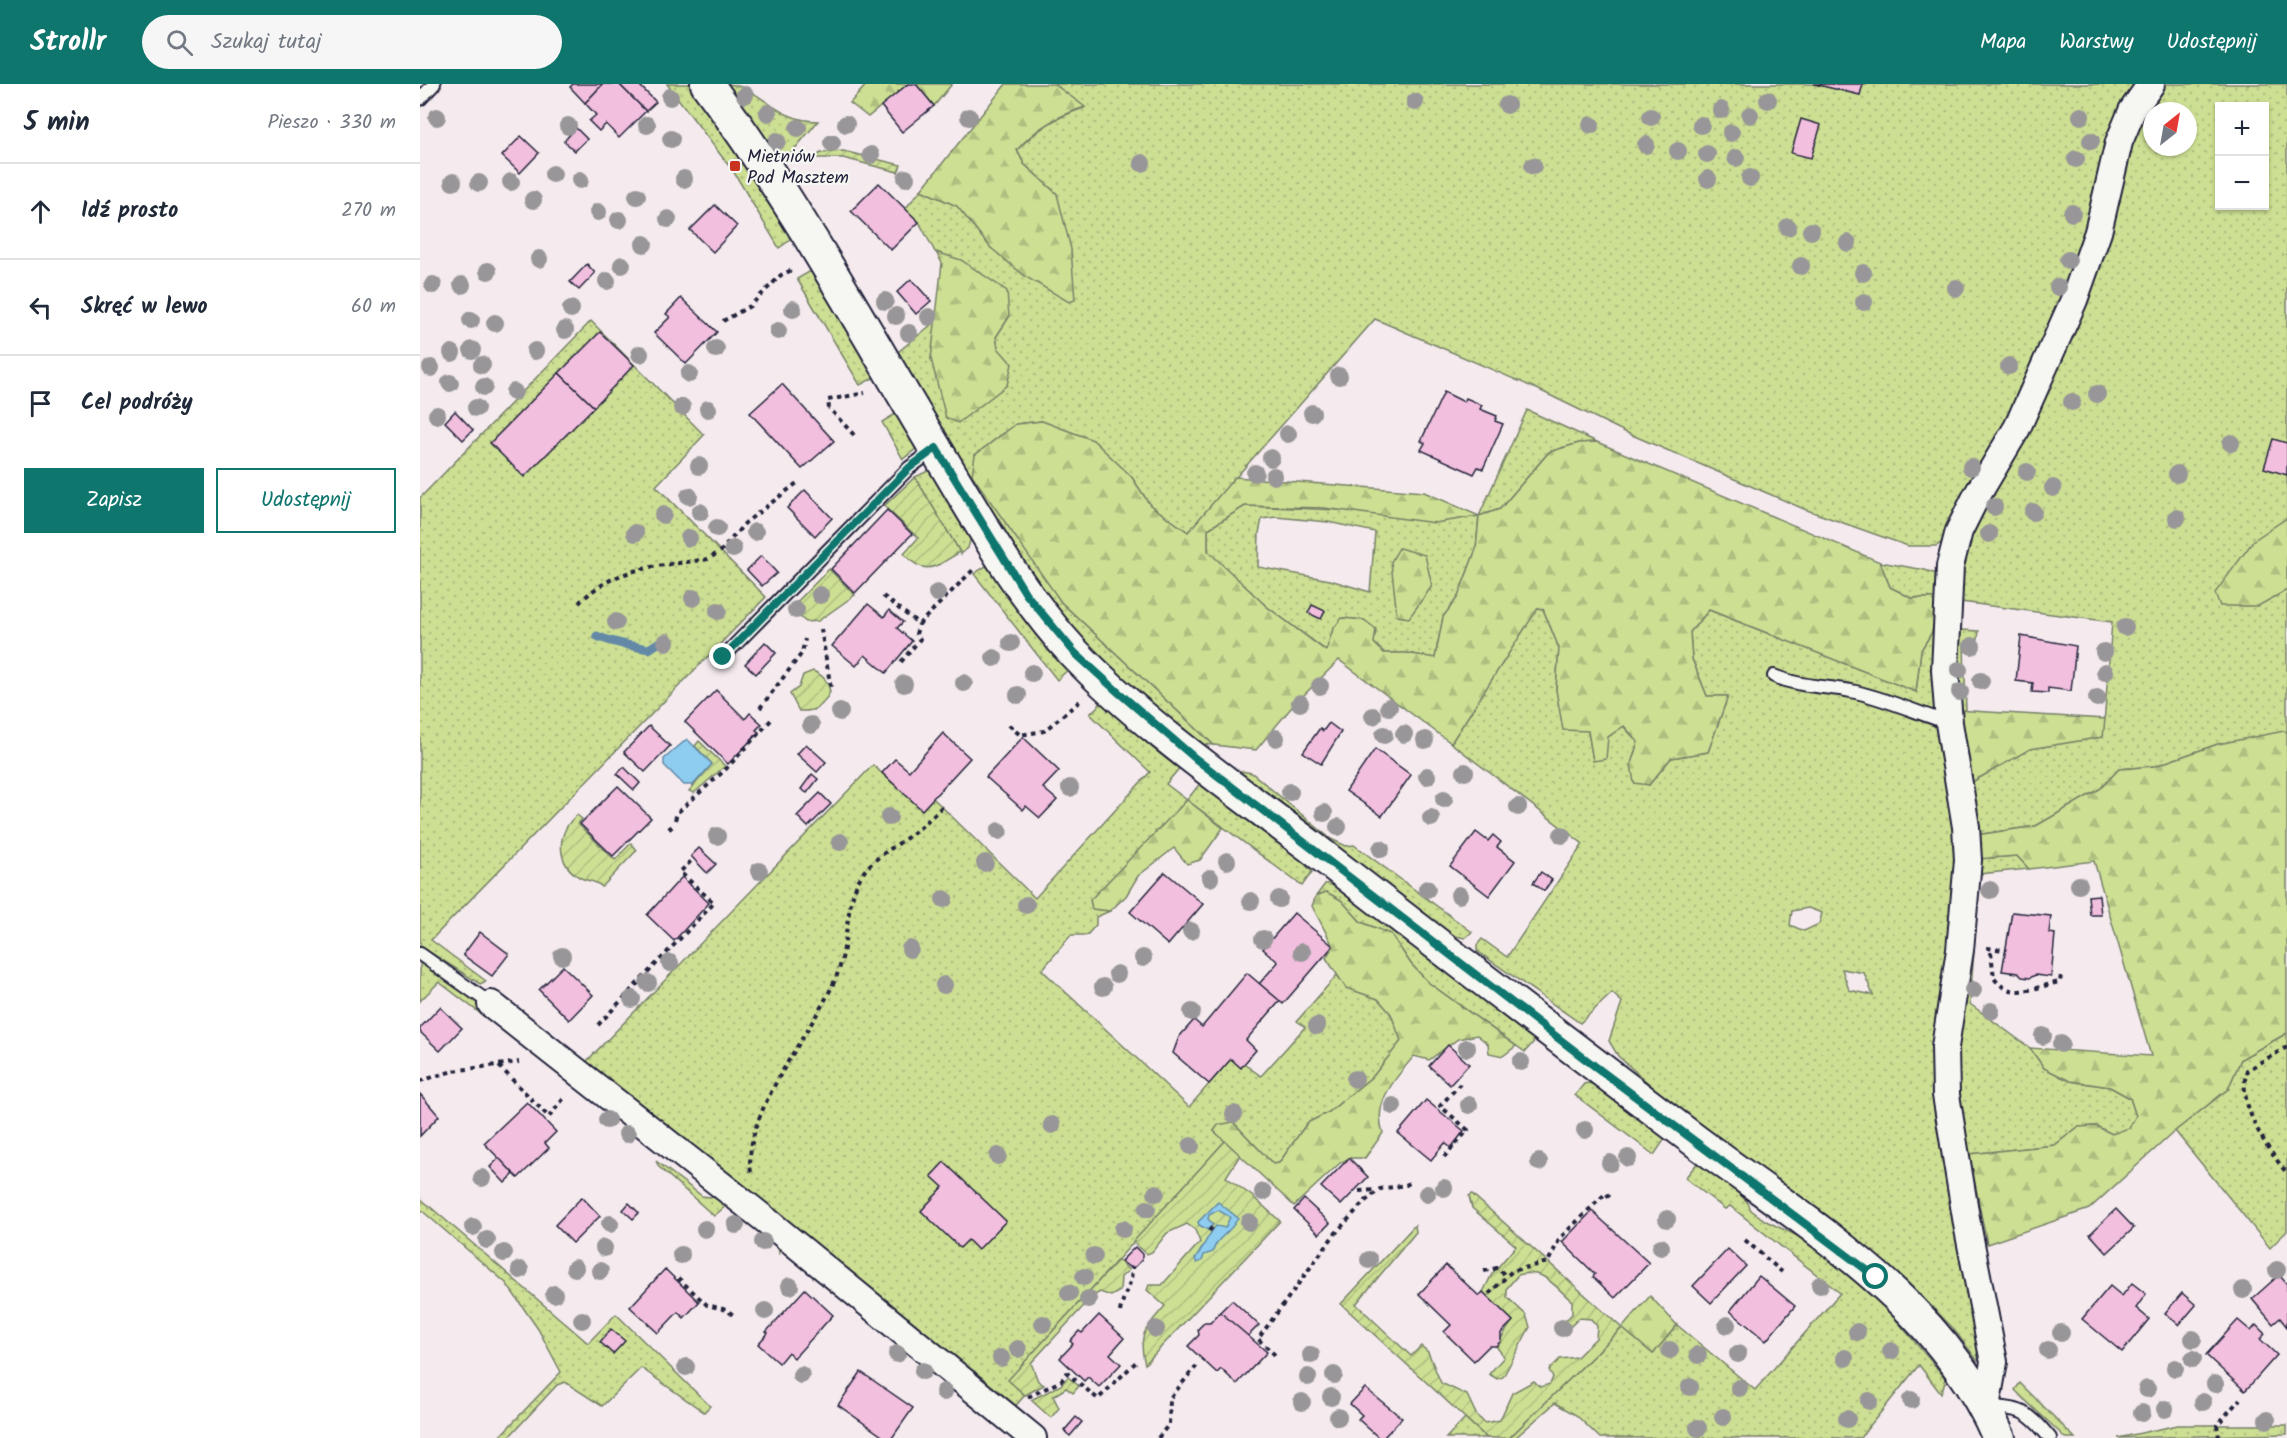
<!DOCTYPE html>
<html lang="pl">
<meta charset="utf-8">
<style>
:root{--surface:#fff;--page:#f6f6f7;--text:#1f2937;--muted:#747a83;--line:#e0e1e3;--accent:#0f766e}
body{margin:0;font-family:Kalam,sans-serif;background:var(--page);color:var(--text)}
.controls{position:absolute;right:18px;top:18px;display:grid;overflow:hidden;border-radius:0px;box-shadow:0 2px 4px #0004}
.controls button{width:54px;height:54px;display:grid;place-items:center;padding:0;border:0;border-bottom:2px solid var(--line);background:var(--surface);color:var(--text);font:30px sans-serif}
.compass{position:absolute;left:1723px;top:18px;width:54px;height:54px;border-radius:50%;background:var(--surface);box-shadow:0 2px 4px #0004;rotate:31deg}
.stop{position:absolute;width:18px;height:18px;margin:-14px;border:4px solid #0f766e;border-radius:50%;background:#fff}
.stop.end{background:#0f766e;border-color:#fff;box-shadow:0 2px 6px #0008}
.list{margin:0;padding:0;list-style:none}
h2{display:flex;justify-content:space-between;align-items:center;height:78px;margin:0;padding:0 24px;font-size:26px}
h2 small{font-size:20px;font-weight:400;color:var(--muted)}
.list li{display:grid;grid-template-columns:39px 1fr auto;gap:18px;align-items:center;box-sizing:border-box;height:96px;padding:0 24px;border-top:2px solid var(--line)}
.list b{display:block;font-size:22px;white-space:nowrap}
.list em{font-size:20px;font-style:normal;color:var(--muted)}
.actions{display:flex;gap:12px;padding:18px 24px}
.actions a{flex:1;padding:14px 0;border:2px solid var(--accent);border-radius:0px;text-align:center;font-size:21px;color:var(--accent)}
.actions .main{background:var(--accent);color:#fff}
.icon{flex:none;width:33px;height:33px;fill:none;stroke:currentColor;stroke-width:2;stroke-linecap:round;stroke-linejoin:round}
.map{position:relative;flex:none;width:1867px;height:1354px;overflow:hidden}
header{display:flex;align-items:center;gap:36px;box-sizing:border-box;height:84px;padding:0 30px;background:var(--accent);color:#fff}
header strong{font-size:28px}
nav{display:flex;gap:33px;margin-inline-start:auto;font-size:21px}
.search{width:420px;height:54px;background:var(--page);display:flex;align-items:center;gap:15px;box-sizing:border-box;padding:0 21px;border-radius:33px;color:var(--muted);font-size:22px}
main{display:flex}
aside{flex:1;background:var(--surface)}
.map>svg:first-child{display:block}
</style>
<header>
<strong>Strollr</strong>
<div class="search"><svg class="icon" aria-label="search" viewBox="0 0 24 24"><circle cx="10" cy="10" r="6"/><path d="M15 15l6 6"/></svg>Szukaj tutaj</div>
<nav><a>Mapa</a><a>Warstwy</a><a>Udostępnij</a></nav>
</header>
<main>
<aside>
<h2>5 min<small>Pieszo · 330 m</small></h2>
<ul class="list">
<li><svg class="icon" aria-label="ahead" viewBox="0 0 24 24"><path d="M12 20V5M6 11l6-6 6 6"/></svg><div><b>Idź prosto</b></div><em>270 m</em></li>
<li><svg class="icon" aria-label="left" viewBox="0 0 24 24"><path d="M17 20v-9H6M10 6l-5 5 5 5"/></svg><div><b>Skręć w lewo</b></div><em>60 m</em></li>
<li><svg class="icon" aria-label="arrive" viewBox="0 0 24 24"><path d="M6 21V4h12l-3 4 3 4H6"/></svg><div><b>Cel podróży</b></div></li>
</ul>
<div class="actions"><a class="main">Zapisz</a><a>Udostępnij</a></div>
</aside>
<div class="map">
<svg width="1867" height="1354" viewBox="0 0 1867 1354">
<defs>
<pattern id="grass-dots" width="8" height="8" patternUnits="userSpaceOnUse" patternTransform="scale(1.5)"><rect width="8" height="8" fill="#ccdf93"/><path d="M2 2h.1M6 6h.1" fill="none" stroke="#afbf80" stroke-width="1.8" stroke-linecap="round"/></pattern>
<pattern id="forest-firs" width="22" height="20" patternUnits="userSpaceOnUse" patternTransform="scale(1.5)"><rect width="22" height="20" fill="#ccdf93"/><path d="M5 1l3.5 6h-7zM16 11l3.5 6h-7z" fill="#afbf80"/></pattern>
<pattern id="garden-furrows" width="10" height="10" patternUnits="userSpaceOnUse" patternTransform="scale(1.5)"><rect width="10" height="10" fill="#ccdf93"/><path d="M-1 1l2-2M0 10L10 0M9 11l2-2" fill="none" stroke="#afbf80"/></pattern>
</defs>
<rect width="100%" height="100%" fill="#f5ebee"/>
<filter id="ink" filterUnits="userSpaceOnUse"><feTurbulence type="fractalNoise" baseFrequency=".0167" numOctaves="2"/><feDisplacementMap in="SourceGraphic" scale="12" xChannelSelector="R" yChannelSelector="G"/><feConvolveMatrix kernelMatrix="1 2 1 2 8 2 1 2 1" color-interpolation-filters="sRGB"/></filter>
<g filter="url(#ink)">
<!-- grass -->
<g fill="url(#grass-dots)" stroke="#778067" stroke-width="1.5" fill-rule="evenodd">
<polygon points="247,0 269,0 324,75 372,149 369,157 359,164 315,90"/>
<path d="M305,0C340,0 352,37 398,37L364,78Z"/>
<path d="M634,0H1722L1685,91L1627,261L1530,454L1516,462H1488L1384,425L1205,348L1117,305L955,235L768,448L730,421L711,392L622,337L596,340L555,371L641,518L794,661L779,660C712,604 646,547 596,475C551,410 516,337 478,268L517,236L511,275L578,264L576,253L589,233L541,177L515,168L499,138L485,125L501,106L537,122L571,164L637,110L604,80L597,66C617,45 636,33 664,24Z"/>
<path d="M1740,0H1867V648L1798,660L1735,682L1699,685L1680,705L1616,742L1556,751L1557,775L1597,772L1609,785L1559,790L1557,821L1551,817L1545,702L1610,665L1683,652L1692,538L1541,518L1534,504L1537,483L1712,47ZM1800,22H1844V122H1800ZM1732,27H1768V63H1732Z"/>
<polygon points="389,188 397,189 457,292 440,301 377,195"/>
<polygon points="171,237 284,351 236,402 346,513 11,856 66,897 60,900 0,862 0,414"/>
<path d="M1107,326L1177,358L1159,359L1129,368L1080,425L1059,432L1056,465L1038,513L1023,533L1015,574L986,569H964L954,559L955,545L944,536L923,534L913,545L907,567L846,522L788,468V445L825,422L1059,432ZM856,433L908,438L955,448L950,508L910,496L838,483L839,449L842,435Z"/>
<polygon points="477,329 497,364 483,375 462,338"/>
<polygon points="510,386 551,453 548,464 541,470 495,393"/>
<path d="M1460,478L1505,486L1519,491L1538,771L1521,929L1563,1279L1558,1277L1531,1242L1482,1194L1236,1006L1198,972L1189,957L1202,918L1192,909L1160,939L1057,867V861L1062,855L1087,873L1163,760L1031,659L1117,524L1123,525L1139,564L1136,606L1168,647L1173,676L1188,653L1203,642L1218,658L1211,680L1229,701L1251,674L1288,668L1308,612H1287L1272,575L1270,548L1289,526L1496,608L1501,566L1512,548L1517,514H1491L1470,503ZM1388,824L1402,829L1399,840L1384,847L1370,841L1372,827ZM1422,885L1444,889L1453,911L1429,906Z"/>
<polygon points="566,482 573,486 651,583 637,596 554,490"/>
<polygon points="1542,546 1559,547 1558,555 1544,560 1546,626 1536,626 1536,548"/>
<path d="M684,616L762,681L746,700L767,716L781,698L874,768L892,788L882,802L767,716L672,825L690,827L676,833V841L667,851H651L622,886L769,1023L811,975L821,984L824,980L841,992L885,943L877,937L917,891C932,912 940,904 958,915C971,924 976,943 982,957L954,991L909,1028L887,1039L859,1079L853,1080L813,1038L794,1047L805,1057L589,1296L605,1311L593,1325L164,980L453,681L502,726L513,714L615,814L730,688L670,630Z"/>
<polygon points="810,685 832,689 911,755 926,762 934,761 1052,848 1045,854 1031,851"/>
<polygon points="912,799 924,806 1116,955 1105,968 1009,899 991,880 971,850 941,838 921,816 906,808 896,812 905,800"/>
<polygon points="1550,866 1554,866 1550,920 1610,964 1624,984 1650,997 1690,1003 1710,1014 1716,1032 1709,1045 1692,1050 1676,1042 1658,1043 1635,1061 1542,1071 1533,969"/>
<polygon points="0,877 87,940 100,951 95,956 19,898 0,917"/>
<polygon points="1867,949 1867,1147 1850,1164 1755,1047 1808,1005 1821,975"/>
<polygon points="1168,999 1179,1002 1247,1052 1234,1071 1155,1011 1164,1000"/>
<polygon points="236,1077 282,1112 308,1115 363,1158 359,1169 357,1159 307,1121 294,1132 239,1083"/>
<polygon points="1279,1077 1307,1097 1328,1119 1331,1126 1346,1137 1386,1156 1434,1195 1467,1225 1526,1295 1521,1310 1499,1281 1440,1354 1180,1354 1156,1331 1135,1319 1095,1354 1089,1354 1202,1244 1233,1270 1257,1241 1335,1306 1420,1209 1310,1122 1305,1125 1265,1094"/>
<polygon points="0,1114 168,1259 196,1230 290,1322 284,1328 221,1284 182,1322 145,1298 137,1301 88,1354 78,1354 141,1288 118,1245 86,1199 0,1125"/>
<path d="M1600,1299L1655,1354H1645C1629,1337 1611,1323 1595,1306Z"/>
<polygon points="1045,1334 1067,1354 1026,1354"/>
<polygon points="1758,1341 1867,1341 1867,1350 1698,1354"/>
</g>
<!-- forest -->
<g fill="url(#forest-firs)" stroke="#778067" stroke-width="1.5" fill-rule="evenodd">
<polygon points="447,0 488,0 448,33 430,19"/>
<polygon points="496,0 532,0 514,22"/>
<path d="M586,0H634L665,23C637,32 616,44 597,66L604,80L637,110L651,165L655,216L649,218L606,193L571,164L537,122L501,106Z"/>
<polygon points="516,168 541,176 587,207 589,233 576,253 578,264 592,280 587,301 538,339 526,334 511,275 522,179"/>
<path d="M622,337L673,356L711,392L730,421L768,448L815,393L1004,408L1059,432L1080,425L1129,368L1159,359L1177,358L1460,478L1470,503L1491,514H1517L1512,548L1501,566L1496,608L1289,526L1270,548L1272,575L1287,612H1308L1288,668L1251,674L1229,701L1214,699L1211,680L1218,658L1204,642L1188,653L1186,675L1173,677L1168,647L1143,646L1136,606L1139,564L1123,525L1118,524L1031,659L919,576L871,624L836,666L794,661L641,518L552,391L555,371L596,340ZM825,422L904,424L1015,439L1059,432L1056,465L1038,513L1023,533L1015,574L986,569H964L954,559L956,545L944,536L922,534L913,545L906,567L846,522L788,467V445Z"/>
<polygon points="1867,434 1867,506 1838,522 1800,522 1795,509 1834,456"/>
<polygon points="979,464 1005,471 1012,502 989,534 977,532 971,478"/>
<polygon points="1536,626 1685,635 1683,653 1610,665 1545,702"/>
<polygon points="1864,647 1867,648 1867,949 1821,975 1808,1005 1755,1047 1669,1125 1567,1160 1549,1070 1635,1061 1658,1043 1676,1042 1692,1050 1709,1044 1716,1032 1710,1014 1690,1003 1650,997 1624,984 1610,964 1731,972 1674,777 1609,785 1597,772 1557,775 1556,751 1616,742 1680,705 1699,685 1735,682 1798,660"/>
<polygon points="767,716 803,744 780,776 767,780 754,764 718,792 706,812 690,827 672,825 670,816"/>
<path d="M906,808L921,816L941,838L971,850L991,880L1009,899L1096,962L1083,972L1069,969L1068,960L1057,951L1038,955L1009,976L994,972C976,994 952,1018 963,1049L945,1074H929L920,1079L874,1122L794,1047L798,1041L813,1038L853,1080L859,1079L887,1039L909,1028L954,991L981,957L971,930L958,915L926,904L906,874L913,862L892,822L896,812Z"/>
<polygon points="1230,1212 1257,1241 1233,1270 1202,1244"/>
</g>
<!-- garden -->
<g fill="url(#garden-furrows)" stroke="#778067" stroke-width="1.5">
<polygon points="423,67 481,81 478,88 423,74 393,74 401,69"/>
<path d="M495,393L540,468C516,482 506,494 484,470L498,454L464,422Z"/>
<polygon points="409,485 435,511 398,537 386,538 370,525"/>
<path d="M393,587C404,592 408,597 410,608C403,623 395,628 379,627L370,610L379,603L383,591Z"/>
<polygon points="279,657 305,682 274,709 269,707 292,680 275,662"/>
<path d="M157,731L162,735L158,740L195,776L211,759L217,766L182,803C175,796 169,798 161,794C135,780 136,748 157,731Z"/>
<path d="M805,1057L820,1071L806,1093L832,1112L860,1137L725,1280C717,1250 726,1244 745,1222L727,1206L729,1201H742L780,1158L775,1146L767,1140L747,1149L732,1168L727,1170L713,1158Z"/>
<path d="M1052,1110L1202,1244L1089,1354H1067L921,1220L995,1141L996,1148L936,1220L991,1272L1001,1262L1008,1268L1021,1299L1047,1311L1057,1332L1065,1339L1080,1336L1092,1309L1114,1297L1120,1303L1130,1300L1133,1293L1129,1286L1140,1275L1157,1273L1176,1254L1177,1242L1171,1235L1159,1234L1144,1249H1140L1137,1245L1152,1230V1217C1134,1202 1123,1183 1098,1191L1087,1204V1213L1106,1231L1110,1243L1083,1293L1077,1295L1069,1290L1084,1273L1076,1262C1082,1255 1085,1246 1093,1237L1063,1208L1072,1190L1096,1162L1052,1124L1049,1112Z"/>
<polygon points="698,1176 709,1186 701,1193 700,1207 691,1212 680,1208 673,1212 611,1279 618,1297 624,1301 605,1311 588,1296"/>
<polygon points="648,1293 659,1302 653,1309 646,1304 633,1312 639,1324 631,1334 611,1316 641,1301"/>
</g>
<!-- water -->
<g fill="#8ecdef" stroke="#6389a7" stroke-width="1.5">
<polygon points="267,655 292,680 273,701 264,701 244,681 244,675"/>
<path d="M798,1118L818,1134C811,1149 795,1154 793,1168L784,1171L782,1177L777,1179L775,1175C783,1164 788,1151 796,1142L805,1144L810,1133L798,1126L789,1131L788,1135L793,1140L788,1146L779,1141L778,1138Z"/>
</g>
<g fill="none" stroke-linecap="round" stroke-linejoin="round">
<!-- stream -->
<path stroke="#6389a7" stroke-width="9" d="M177,552C192,559 212,562 229,565L238,559"/>
</g>
<!-- building -->
<g fill="#f2bfde" stroke="#22223b" stroke-width="1.5">
<polygon points="153,0 183,0 165,19 150,3"/>
<polygon points="183,0 199,0 226,27 199,54 186,40 179,47 169,37 176,31 165,19"/>
<polygon points="199,0 218,0 236,18 226,27"/>
<polygon points="488,0 496,0 514,22 482,48 461,22"/>
<polygon points="1394,0 1443,0 1440,11"/>
<polygon points="1381,35 1401,41 1391,74 1371,69"/>
<polygon points="156,44 167,55 155,67 144,57"/>
<polygon points="101,52 119,69 100,89 82,72"/>
<polygon points="459,99 499,138 471,166 431,127"/>
<polygon points="295,121 317,142 293,168 270,146"/>
<polygon points="167,180 175,189 159,206 150,198"/>
<polygon points="491,195 511,217 496,230 477,208"/>
<polygon points="261,214 297,248 266,280 234,249 250,233 246,230"/>
<polygon points="180,248 214,281 174,323 139,289"/>
<polygon points="139,289 174,323 104,393 70,359"/>
<polygon points="362,300 414,357 382,385 330,329"/>
<polygon points="1024,308 1044,318 1046,314 1062,321 1060,325 1077,332 1075,337 1083,340 1063,385 1058,383 1054,390 1001,366 1005,359 1001,357"/>
<polygon points="35,327 53,346 43,356 25,338"/>
<polygon points="1853,355 1867,359 1867,391 1844,384"/>
<polygon points="385,406 412,434 395,452 367,424"/>
<polygon points="467,426 492,450 435,509 411,485"/>
<polygon points="341,472 357,489 342,502 327,486"/>
<polygon points="448,520 464,533 469,526 483,538 477,544 492,557 466,589 445,571 436,582 412,562"/>
<polygon points="892,521 905,527 901,535 888,529"/>
<polygon points="1601,552 1656,562 1651,607 1628,604 1628,609 1612,608 1613,599 1596,597"/>
<polygon points="345,558 356,569 336,590 325,580"/>
<polygon points="296,606 325,635 330,629 342,640 336,646 339,648 308,680 265,638"/>
<polygon points="909,639 921,648 901,680 883,668 900,644 903,647"/>
<polygon points="229,642 250,662 225,688 204,668"/>
<polygon points="523,649 550,674 502,726 462,689 475,675 489,687"/>
<polygon points="603,653 639,687 623,704 637,716 620,734 606,722 603,726 566,693"/>
<polygon points="386,660 406,678 397,688 377,670"/>
<polygon points="955,665 991,691 962,732 926,707"/>
<polygon points="204,683 220,699 214,706 197,690"/>
<polygon points="392,690 398,695 387,709 381,705"/>
<polygon points="198,702 231,734 193,772 160,740"/>
<polygon points="400,709 411,720 388,743 377,732"/>
<polygon points="1056,748 1068,757 1073,751 1081,758 1077,763 1095,777 1069,812 1030,782"/>
<polygon points="279,764 296,780 287,789 271,772"/>
<polygon points="745,788 783,820 748,861 710,828"/>
<polygon points="1121,788 1132,796 1124,807 1113,799"/>
<polygon points="262,793 289,819 254,857 227,831"/>
<polygon points="1679,811 1681,831 1670,831 1668,812"/>
<polygon points="1592,828 1631,832 1629,849 1635,850 1631,893 1615,891 1610,894 1602,893 1598,889 1582,887"/>
<polygon points="874,829 913,862 863,920 839,900 858,878 843,865"/>
<polygon points="60,848 89,870 72,892 43,871"/>
<polygon points="143,882 173,911 149,936 119,906"/>
<polygon points="827,889 860,917 826,956 836,966 824,980 821,984 811,975 789,1000 753,969 759,953 774,936 782,943"/>
<polygon points="20,923 42,944 20,967 0,948 0,944"/>
<polygon points="1028,961 1049,980 1030,1001 1009,982"/>
<polygon points="0,1010 19,1032 0,1052"/>
<polygon points="1006,1016 1044,1047 1031,1064 1025,1059 1011,1076 978,1049"/>
<polygon points="107,1018 136,1048 125,1059 129,1064 98,1094 64,1059"/>
<polygon points="79,1074 94,1090 85,1099 70,1083"/>
<polygon points="929,1074 948,1093 921,1121 901,1103"/>
<polygon points="524,1078 586,1137 558,1166 548,1156 540,1164 501,1127 523,1103 511,1092"/>
<polygon points="162,1113 180,1132 153,1159 135,1141"/>
<polygon points="884,1115 910,1139 899,1150 874,1126"/>
<polygon points="209,1119 219,1129 213,1135 203,1126"/>
<polygon points="1696,1125 1714,1144 1687,1169 1670,1150"/>
<polygon points="1172,1127 1229,1179 1195,1214 1173,1193 1175,1190 1142,1158"/>
<polygon points="715,1163 722,1170 722,1176 715,1183 709,1183 701,1177"/>
<polygon points="1308,1165 1326,1182 1291,1219 1273,1202"/>
<polygon points="1026,1181 1059,1212 1063,1208 1093,1237 1081,1249 1081,1257 1076,1262 1069,1262 1054,1277 1024,1248 1031,1241 999,1210"/>
<polygon points="245,1185 279,1218 264,1234 258,1228 238,1249 210,1223"/>
<polygon points="1859,1191 1867,1200 1867,1243 1860,1234 1853,1240 1832,1215"/>
<polygon points="1339,1192 1375,1222 1346,1257 1310,1227"/>
<polygon points="1712,1199 1726,1210 1716,1224 1729,1235 1702,1268 1662,1235 1690,1202 1702,1212"/>
<polygon points="385,1205 413,1231 374,1274 368,1268 359,1279 338,1260 348,1249 346,1248"/>
<polygon points="1762,1209 1776,1221 1759,1241 1745,1229"/>
<polygon points="812,1216 839,1241 827,1253 800,1228"/>
<polygon points="800,1228 847,1268 817,1300 801,1285 797,1289 768,1262 779,1251 778,1245 784,1239 790,1239"/>
<polygon points="679,1231 704,1254 690,1270 701,1280 679,1303 668,1293 664,1297 640,1274 653,1260 650,1257 659,1247 662,1249"/>
<polygon points="1818,1236 1831,1247 1836,1241 1845,1250 1840,1255 1857,1271 1825,1307 1786,1271"/>
<polygon points="191,1245 205,1257 193,1270 180,1258"/>
<polygon points="441,1288 493,1324 472,1354 465,1354 418,1321"/>
<polygon points="945,1304 982,1334 963,1354 959,1354 938,1335 942,1331 930,1320"/>
<polygon points="656,1333 662,1338 650,1352 644,1347"/>
</g>
<g fill="none" stroke-linecap="round" stroke-linejoin="round">
<defs>
<g id="service">
<polyline points="0,15 14,0"/>
<polyline points="303,573 489,384 515,365"/>
<path d="M1354,592C1380,603 1404,602 1431,607C1465,614 1497,629 1529,639"/>
<polyline points="0,870 71,920"/>
<path d="M1566,1323C1601,1324 1607,1326 1630,1354"/>
</g>
<g id="minor">
<polyline points="71,920 347,1137 613,1354"/>
<polyline points="1566,1323 1574,1278 1547,1140 1526,1011 1525,963 1540,866 1548,776 1546,743 1529,639 1525,586 1530,482 1539,447 1556,413 1597,344 1654,216 1678,148 1699,58 1712,27 1731,0"/>
</g>
<path id="tertiary" d="M287,0C375,118 444,246 520,372C561,440 600,511 654,569C724,642 810,701 890,762C1016,860 1142,956 1269,1052C1384,1139 1521,1216 1579,1354"/>
</defs>
<!-- service casing -->
<use href="#service" stroke="#22223b" stroke-width="16"/>
<!-- minor casing -->
<use href="#minor" stroke="#22223b" stroke-width="30"/>
<!-- tertiary casing -->
<use href="#tertiary" stroke="#22223b" stroke-width="36"/>
<!-- path -->
<g stroke="#22223b" stroke-width="4" stroke-dasharray="4.5 4.5" stroke-linecap="butt">
<polyline points="303,237 330,222 361,191 374,185"/>
<polyline points="434,351 409,324 408,316 445,309"/>
<polyline points="463,512 499,540 553,486"/>
<path d="M159,519C197,481 238,483 288,475L301,467L325,439L377,399"/>
<polyline points="401,545 411,605"/>
<polyline points="481,578 500,555 496,550 499,540"/>
<polyline points="340,624 382,569 385,555"/>
<polyline points="589,641 600,651 624,647 660,617"/>
<polyline points="255,736 257,729 305,686 352,635"/>
<polyline points="249,742 253,747"/>
<polyline points="1567,864 1584,866"/>
<path d="M1571,868L1574,894C1591,918 1617,902 1640,898L1641,891"/>
<polyline points="178,941 294,819 260,788 273,775"/>
<path d="M1867,963L1827,986C1816,1019 1846,1064 1867,1089"/>
<polyline points="79,982 129,1033 144,1014"/>
<polyline points="0,997 33,987 99,978"/>
<polyline points="1024,1073 1048,1046 1020,1022 1040,1000"/>
<path d="M331,1088C321,1028 396,945 417,891C429,861 424,823 440,794C450,775 475,763 492,750C503,742 512,732 522,723"/>
<polyline points="939,1107 956,1106"/>
<polyline points="789,1147 794,1141"/>
<polyline points="1325,1156 1362,1188"/>
<polyline points="1064,1187 1077,1184 1086,1192"/>
<polyline points="258,1194 287,1221 307,1226 313,1231"/>
<polyline points="1069,1210 1092,1187 1128,1178 1140,1154 1186,1109 1192,1116"/>
<path d="M700,1228C703,1209 712,1204 712,1183"/>
<polyline points="855,1271 838,1255 914,1151 943,1119 960,1105 986,1101 991,1098"/>
<polyline points="608,1313 641,1297 647,1289 678,1315 718,1276"/>
<polyline points="738,1354 749,1340 750,1314 779,1279"/>
<polyline points="1799,1354 1797,1341 1820,1315"/>
</g>
<!-- service -->
<use href="#service" stroke="#f6f6f2" stroke-width="12"/>
<!-- minor -->
<use href="#minor" stroke="#f6f6f2" stroke-width="26"/>
<!-- tertiary -->
<use href="#tertiary" stroke="#f6f6f2" stroke-width="32"/>
</g>
<!-- trees -->
<g fill="#989698">
<circle cx="325" cy="11" r="9"/>
<circle cx="250" cy="13" r="9"/>
<circle cx="1348" cy="16" r="9"/>
<circle cx="995" cy="18" r="9"/>
<circle cx="1087" cy="21" r="9"/>
<circle cx="1301" cy="26" r="9"/>
<circle cx="348" cy="29" r="9"/>
<circle cx="1330" cy="31" r="9"/>
<circle cx="1661" cy="32" r="9"/>
<circle cx="17" cy="33" r="9"/>
<circle cx="549" cy="33" r="9"/>
<circle cx="1231" cy="33" r="9"/>
<circle cx="426" cy="40" r="9"/>
<circle cx="227" cy="41" r="9"/>
<circle cx="1171" cy="41" r="9"/>
<circle cx="1281" cy="41" r="9"/>
<circle cx="148" cy="42" r="9"/>
<circle cx="378" cy="44" r="9"/>
<circle cx="1311" cy="49" r="9"/>
<circle cx="251" cy="55" r="9"/>
<circle cx="357" cy="57" r="9"/>
<circle cx="1671" cy="57" r="9"/>
<circle cx="412" cy="59" r="9"/>
<circle cx="1226" cy="61" r="9"/>
<circle cx="1258" cy="67" r="9"/>
<circle cx="1287" cy="70" r="9"/>
<circle cx="451" cy="71" r="9"/>
<circle cx="1316" cy="74" r="9"/>
<circle cx="1656" cy="75" r="9"/>
<circle cx="722" cy="79" r="9"/>
<circle cx="1113" cy="82" r="9"/>
<circle cx="133" cy="90" r="9"/>
<circle cx="486" cy="94" r="9"/>
<circle cx="1330" cy="94" r="9"/>
<circle cx="264" cy="95" r="9"/>
<circle cx="1288" cy="95" r="9"/>
<circle cx="160" cy="96" r="9"/>
<circle cx="33" cy="98" r="9"/>
<circle cx="91" cy="98" r="9"/>
<circle cx="59" cy="99" r="9"/>
<circle cx="217" cy="112" r="9"/>
<circle cx="113" cy="116" r="9"/>
<circle cx="178" cy="128" r="9"/>
<circle cx="1652" cy="129" r="9"/>
<circle cx="248" cy="135" r="9"/>
<circle cx="199" cy="136" r="9"/>
<circle cx="1368" cy="143" r="9"/>
<circle cx="1391" cy="147" r="9"/>
<circle cx="1428" cy="159" r="9"/>
<circle cx="224" cy="160" r="9"/>
<circle cx="119" cy="175" r="9"/>
<circle cx="1648" cy="176" r="9"/>
<circle cx="202" cy="181" r="9"/>
<circle cx="1381" cy="182" r="9"/>
<circle cx="68" cy="187" r="9"/>
<circle cx="1443" cy="189" r="9"/>
<circle cx="187" cy="197" r="9"/>
<circle cx="13" cy="201" r="9"/>
<circle cx="42" cy="201" r="9"/>
<circle cx="1638" cy="203" r="9"/>
<circle cx="1536" cy="204" r="9"/>
<circle cx="465" cy="217" r="9"/>
<circle cx="1444" cy="218" r="9"/>
<circle cx="151" cy="225" r="9"/>
<circle cx="373" cy="225" r="9"/>
<circle cx="476" cy="232" r="9"/>
<circle cx="509" cy="233" r="9"/>
<circle cx="51" cy="236" r="9"/>
<circle cx="75" cy="239" r="9"/>
<circle cx="145" cy="246" r="9"/>
<circle cx="358" cy="247" r="9"/>
<circle cx="489" cy="249" r="9"/>
<circle cx="296" cy="265" r="9"/>
<circle cx="52" cy="266" r="9"/>
<circle cx="115" cy="267" r="9"/>
<circle cx="32" cy="269" r="9"/>
<circle cx="220" cy="270" r="9"/>
<circle cx="62" cy="281" r="9"/>
<circle cx="1589" cy="282" r="9"/>
<circle cx="11" cy="284" r="9"/>
<circle cx="269" cy="290" r="9"/>
<circle cx="919" cy="292" r="9"/>
<circle cx="30" cy="299" r="9"/>
<circle cx="64" cy="303" r="9"/>
<circle cx="94" cy="308" r="9"/>
<circle cx="1677" cy="310" r="9"/>
<circle cx="1652" cy="318" r="9"/>
<circle cx="262" cy="323" r="9"/>
<circle cx="56" cy="324" r="9"/>
<circle cx="288" cy="325" r="9"/>
<circle cx="892" cy="329" r="9"/>
<circle cx="17" cy="331" r="9"/>
<circle cx="868" cy="350" r="9"/>
<circle cx="1811" cy="359" r="9"/>
<circle cx="851" cy="374" r="9"/>
<circle cx="279" cy="382" r="9"/>
<circle cx="1551" cy="383" r="9"/>
<circle cx="1607" cy="388" r="9"/>
<circle cx="835" cy="389" r="9"/>
<circle cx="1757" cy="390" r="9"/>
<circle cx="854" cy="392" r="9"/>
<circle cx="1633" cy="404" r="9"/>
<circle cx="269" cy="412" r="9"/>
<circle cx="1574" cy="423" r="9"/>
<circle cx="280" cy="428" r="9"/>
<circle cx="1613" cy="428" r="9"/>
<circle cx="243" cy="431" r="9"/>
<circle cx="1757" cy="434" r="9"/>
<circle cx="297" cy="444" r="9"/>
<circle cx="335" cy="448" r="9"/>
<circle cx="215" cy="449" r="9"/>
<circle cx="1569" cy="450" r="9"/>
<circle cx="269" cy="454" r="9"/>
<circle cx="313" cy="465" r="9"/>
<circle cx="517" cy="509" r="9"/>
<circle cx="400" cy="511" r="9"/>
<circle cx="273" cy="514" r="9"/>
<circle cx="376" cy="526" r="9"/>
<circle cx="298" cy="527" r="9"/>
<circle cx="196" cy="538" r="9"/>
<circle cx="1705" cy="543" r="9"/>
<circle cx="246" cy="558" r="9"/>
<circle cx="591" cy="559" r="9"/>
<circle cx="1552" cy="562" r="9"/>
<circle cx="1684" cy="568" r="9"/>
<circle cx="574" cy="574" r="9"/>
<circle cx="1539" cy="586" r="9"/>
<circle cx="1685" cy="588" r="9"/>
<circle cx="612" cy="589" r="9"/>
<circle cx="1561" cy="597" r="9"/>
<circle cx="544" cy="599" r="9"/>
<circle cx="484" cy="600" r="9"/>
<circle cx="900" cy="602" r="9"/>
<circle cx="1540" cy="608" r="9"/>
<circle cx="598" cy="611" r="9"/>
<circle cx="1677" cy="614" r="9"/>
<circle cx="880" cy="619" r="9"/>
<circle cx="969" cy="623" r="9"/>
<circle cx="420" cy="628" r="9"/>
<circle cx="953" cy="632" r="9"/>
<circle cx="391" cy="641" r="9"/>
<circle cx="984" cy="650" r="9"/>
<circle cx="964" cy="651" r="9"/>
<circle cx="856" cy="654" r="9"/>
<circle cx="1005" cy="656" r="9"/>
<circle cx="1045" cy="688" r="9"/>
<circle cx="1007" cy="692" r="9"/>
<circle cx="650" cy="704" r="9"/>
<circle cx="870" cy="708" r="9"/>
<circle cx="1024" cy="715" r="9"/>
<circle cx="1098" cy="723" r="9"/>
<circle cx="904" cy="729" r="9"/>
<circle cx="469" cy="733" r="9"/>
<circle cx="1011" cy="734" r="9"/>
<circle cx="918" cy="743" r="9"/>
<circle cx="579" cy="747" r="9"/>
<circle cx="1142" cy="751" r="9"/>
<circle cx="297" cy="752" r="9"/>
<circle cx="420" cy="758" r="9"/>
<circle cx="961" cy="765" r="9"/>
<circle cx="807" cy="777" r="9"/>
<circle cx="565" cy="779" r="9"/>
<circle cx="339" cy="787" r="9"/>
<circle cx="790" cy="794" r="9"/>
<circle cx="1659" cy="801" r="9"/>
<circle cx="1007" cy="805" r="9"/>
<circle cx="1570" cy="806" r="9"/>
<circle cx="1039" cy="811" r="9"/>
<circle cx="524" cy="815" r="9"/>
<circle cx="859" cy="815" r="9"/>
<circle cx="831" cy="817" r="9"/>
<circle cx="606" cy="821" r="9"/>
<circle cx="771" cy="847" r="9"/>
<circle cx="843" cy="855" r="9"/>
<circle cx="490" cy="865" r="9"/>
<circle cx="882" cy="868" r="9"/>
<circle cx="142" cy="872" r="9"/>
<circle cx="723" cy="874" r="9"/>
<circle cx="250" cy="879" r="9"/>
<circle cx="697" cy="890" r="9"/>
<circle cx="228" cy="899" r="9"/>
<circle cx="524" cy="901" r="9"/>
<circle cx="683" cy="903" r="9"/>
<circle cx="1553" cy="906" r="9"/>
<circle cx="212" cy="915" r="9"/>
<circle cx="1571" cy="927" r="9"/>
<circle cx="772" cy="928" r="9"/>
<circle cx="897" cy="942" r="9"/>
<circle cx="1623" cy="952" r="9"/>
<circle cx="1641" cy="960" r="9"/>
<circle cx="1047" cy="964" r="9"/>
<circle cx="1101" cy="978" r="9"/>
<circle cx="935" cy="995" r="9"/>
<circle cx="1049" cy="1021" r="9"/>
<circle cx="973" cy="1022" r="9"/>
<circle cx="814" cy="1030" r="9"/>
<circle cx="187" cy="1036" r="9"/>
<circle cx="632" cy="1041" r="9"/>
<circle cx="1165" cy="1046" r="9"/>
<circle cx="207" cy="1050" r="9"/>
<circle cx="771" cy="1062" r="9"/>
<circle cx="578" cy="1072" r="9"/>
<circle cx="1208" cy="1074" r="9"/>
<circle cx="1119" cy="1078" r="9"/>
<circle cx="1190" cy="1079" r="9"/>
<circle cx="62" cy="1094" r="9"/>
<circle cx="1024" cy="1104" r="9"/>
<circle cx="843" cy="1108" r="9"/>
<circle cx="736" cy="1109" r="9"/>
<circle cx="1007" cy="1110" r="9"/>
<circle cx="727" cy="1125" r="9"/>
<circle cx="1247" cy="1135" r="9"/>
<circle cx="829" cy="1138" r="9"/>
<circle cx="190" cy="1140" r="9"/>
<circle cx="316" cy="1141" r="9"/>
<circle cx="53" cy="1143" r="9"/>
<circle cx="285" cy="1145" r="9"/>
<circle cx="703" cy="1145" r="9"/>
<circle cx="67" cy="1156" r="9"/>
<circle cx="343" cy="1158" r="9"/>
<circle cx="1241" cy="1163" r="9"/>
<circle cx="184" cy="1164" r="9"/>
<circle cx="84" cy="1169" r="9"/>
<circle cx="261" cy="1171" r="9"/>
<circle cx="674" cy="1172" r="9"/>
<circle cx="949" cy="1176" r="9"/>
<circle cx="155" cy="1184" r="9"/>
<circle cx="100" cy="1186" r="9"/>
<circle cx="1857" cy="1186" r="9"/>
<circle cx="180" cy="1187" r="9"/>
<circle cx="664" cy="1193" r="9"/>
<circle cx="1400" cy="1201" r="9"/>
<circle cx="370" cy="1202" r="9"/>
<circle cx="1823" cy="1206" r="9"/>
<circle cx="649" cy="1209" r="9"/>
<circle cx="134" cy="1210" r="9"/>
<circle cx="668" cy="1215" r="9"/>
<circle cx="345" cy="1227" r="9"/>
<circle cx="162" cy="1236" r="9"/>
<circle cx="623" cy="1240" r="9"/>
<circle cx="1307" cy="1241" r="9"/>
<circle cx="1142" cy="1244" r="9"/>
<circle cx="736" cy="1245" r="9"/>
<circle cx="1437" cy="1248" r="9"/>
<circle cx="1641" cy="1249" r="9"/>
<circle cx="1773" cy="1255" r="9"/>
<circle cx="598" cy="1265" r="9"/>
<circle cx="1250" cy="1266" r="9"/>
<circle cx="1628" cy="1266" r="9"/>
<circle cx="1471" cy="1267" r="9"/>
<circle cx="477" cy="1270" r="9"/>
<circle cx="1318" cy="1270" r="9"/>
<circle cx="891" cy="1271" r="9"/>
<circle cx="1278" cy="1271" r="9"/>
<circle cx="581" cy="1274" r="9"/>
<circle cx="1425" cy="1274" r="9"/>
<circle cx="1773" cy="1275" r="9"/>
<circle cx="266" cy="1283" r="9"/>
<circle cx="1755" cy="1284" r="9"/>
<circle cx="503" cy="1287" r="9"/>
<circle cx="381" cy="1291" r="9"/>
<circle cx="914" cy="1291" r="9"/>
<circle cx="888" cy="1293" r="9"/>
<circle cx="1795" cy="1300" r="9"/>
<circle cx="1270" cy="1303" r="9"/>
<circle cx="1319" cy="1304" r="9"/>
<circle cx="1727" cy="1305" r="9"/>
<circle cx="524" cy="1308" r="9"/>
<circle cx="911" cy="1313" r="9"/>
<circle cx="1491" cy="1316" r="9"/>
<circle cx="1449" cy="1317" r="9"/>
<circle cx="882" cy="1318" r="9"/>
<circle cx="1783" cy="1318" r="9"/>
<circle cx="1745" cy="1325" r="9"/>
<circle cx="1722" cy="1329" r="9"/>
<circle cx="918" cy="1333" r="9"/>
<circle cx="1303" cy="1333" r="9"/>
<circle cx="1427" cy="1335" r="9"/>
<circle cx="1847" cy="1336" r="9"/>
<circle cx="1278" cy="1344" r="9"/>
</g>
</g>
<g fill="none" stroke-linecap="round" stroke-linejoin="round" filter="url(#ink)">
<!-- route -->
<polyline stroke="#0f766e" stroke-width="8" points="303,573 489,384 516,364 606,510 655,569 698,608 776,675 1164,974 1456,1193"/>
</g>
<!-- markers -->
<rect fill="#c8321e" stroke="#f6f6f2" stroke-width="2" x="309" y="76" width="12" height="12" rx="3"/>
<g text-anchor="middle" stroke-width="4.5" stroke-linejoin="round" paint-order="stroke">
<!-- poi labels -->
<g font-size="18" fill="#22223b" stroke="#f6f6f2" text-anchor="start">
<text x="327" y="78">Mietniów<tspan x="327" dy="21">Pod Masztem</tspan></text>
</g>
</g>
</svg>
<div class="controls">
<button>+</button>
<button>−</button>
</div>
<svg class="compass" viewBox="-18 -18 36 36"><path d="M0-13l5 13h-10z" fill="#e53935"/><path d="M0 13l5-13h-10z" fill="#747a83"/></svg>
<div class="stop" style="left:1456px;top:1193px"></div>
<div class="stop end" style="left:303px;top:573px"></div>
</div>
</main>
